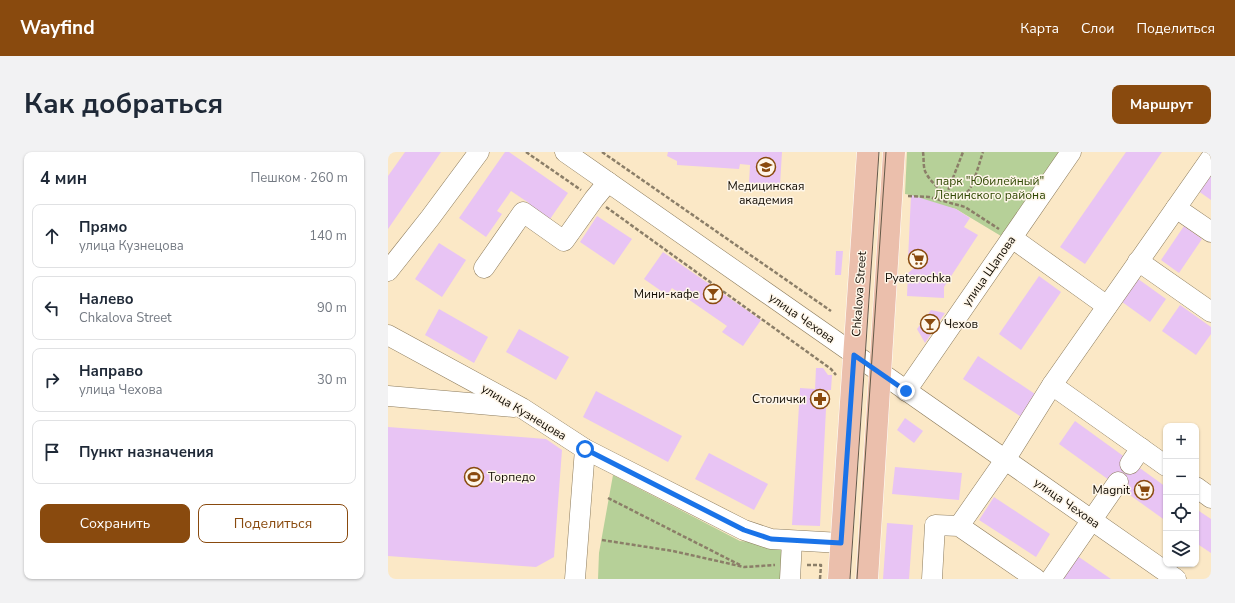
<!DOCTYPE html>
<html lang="ru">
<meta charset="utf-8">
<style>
:root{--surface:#fff;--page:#f2f2f3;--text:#1f2937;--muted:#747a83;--line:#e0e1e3;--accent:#894a0e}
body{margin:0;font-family:"Nunito Sans",sans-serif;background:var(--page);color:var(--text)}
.controls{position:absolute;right:12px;bottom:12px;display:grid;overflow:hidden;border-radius:8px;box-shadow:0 1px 3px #0004}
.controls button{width:36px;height:36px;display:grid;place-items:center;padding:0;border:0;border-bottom:1px solid var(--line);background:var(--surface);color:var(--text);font:20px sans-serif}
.stop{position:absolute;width:12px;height:12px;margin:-9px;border:3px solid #1a73e8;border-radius:50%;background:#fff}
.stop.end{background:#1a73e8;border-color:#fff;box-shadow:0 1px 4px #0008}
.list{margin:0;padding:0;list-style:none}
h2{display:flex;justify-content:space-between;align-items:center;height:52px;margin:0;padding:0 16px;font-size:17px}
h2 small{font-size:13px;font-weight:400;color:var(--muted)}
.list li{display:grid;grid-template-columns:26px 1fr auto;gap:12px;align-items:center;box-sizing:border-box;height:64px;margin:0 8px 8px;padding:0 8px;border:1px solid var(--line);border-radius:8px}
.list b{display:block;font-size:15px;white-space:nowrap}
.list p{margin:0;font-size:13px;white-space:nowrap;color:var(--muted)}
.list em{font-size:13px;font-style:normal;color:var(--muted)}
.actions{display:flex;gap:8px;padding:12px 16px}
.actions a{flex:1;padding:9px 0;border:1px solid var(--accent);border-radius:8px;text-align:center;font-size:14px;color:var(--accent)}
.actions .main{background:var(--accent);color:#fff}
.icon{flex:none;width:22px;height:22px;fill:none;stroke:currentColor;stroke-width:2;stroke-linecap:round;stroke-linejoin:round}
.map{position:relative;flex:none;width:823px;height:427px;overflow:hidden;border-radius:8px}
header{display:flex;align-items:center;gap:24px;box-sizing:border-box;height:56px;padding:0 20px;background:var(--accent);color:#fff}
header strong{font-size:19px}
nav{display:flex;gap:22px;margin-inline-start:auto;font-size:14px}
.intro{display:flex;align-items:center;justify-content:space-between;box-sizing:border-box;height:96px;padding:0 24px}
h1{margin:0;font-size:28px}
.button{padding:10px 18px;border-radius:8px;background:var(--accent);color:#fff;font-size:14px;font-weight:700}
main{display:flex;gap:24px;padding:0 24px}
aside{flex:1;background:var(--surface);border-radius:8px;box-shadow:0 1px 3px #0004}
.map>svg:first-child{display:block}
</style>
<header>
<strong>Wayfind</strong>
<nav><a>Карта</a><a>Слои</a><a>Поделиться</a></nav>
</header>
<div class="intro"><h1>Как добраться</h1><a class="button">Маршрут</a></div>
<main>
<aside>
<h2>4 мин<small>Пешком · 260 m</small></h2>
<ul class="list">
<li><svg class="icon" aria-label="ahead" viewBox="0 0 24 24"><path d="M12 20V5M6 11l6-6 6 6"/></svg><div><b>Прямо</b><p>улица Кузнецова</p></div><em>140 m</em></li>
<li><svg class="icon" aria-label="left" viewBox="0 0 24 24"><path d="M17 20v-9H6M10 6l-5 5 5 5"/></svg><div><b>Налево</b><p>Chkalova Street</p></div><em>90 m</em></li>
<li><svg class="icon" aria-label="right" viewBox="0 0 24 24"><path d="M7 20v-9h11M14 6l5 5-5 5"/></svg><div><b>Направо</b><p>улица Чехова</p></div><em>30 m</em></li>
<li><svg class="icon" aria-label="arrive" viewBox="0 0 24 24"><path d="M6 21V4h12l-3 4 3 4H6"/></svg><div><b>Пункт назначения</b></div></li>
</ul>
<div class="actions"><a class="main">Сохранить</a><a>Поделиться</a></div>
</aside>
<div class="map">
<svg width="823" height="427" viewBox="0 0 823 427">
<rect width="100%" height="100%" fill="#fbe8c6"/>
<!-- green -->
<g fill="#b6d098">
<polygon points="519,0 671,0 613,84 568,57 540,50 523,43 517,42"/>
<polygon points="225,323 352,389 385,392 395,400 395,427 210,427 211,401"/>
</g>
<!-- building -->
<g fill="#e8c4f4">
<polygon points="17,0 53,0 0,77 0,24"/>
<polygon points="117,0 121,0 180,41 160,70 139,55 141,51 123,39 109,59 114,62 98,85 71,66"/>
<polygon points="280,0 394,0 392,33 361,31 362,13 352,12 351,17 289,13 289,9 279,4"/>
<polygon points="738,0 774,0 697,112 672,95"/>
<polygon points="823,12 823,48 806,36"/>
<polygon points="523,43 568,57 582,66 576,75 590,83 556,135 556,146 519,144 520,121 525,117 526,108 520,108"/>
<polygon points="209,64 244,87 226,113 192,90"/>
<polygon points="796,74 814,87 791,121 773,108"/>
<polygon points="51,91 78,108 54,145 27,127"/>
<polygon points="448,99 455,99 453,123 447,123"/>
<polygon points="275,100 373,168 355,194 334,180 339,174 284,136 279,143 256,127"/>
<polygon points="651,124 673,140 633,198 611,182"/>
<polygon points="746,124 778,147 762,170 730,147"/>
<polygon points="792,153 823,175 823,182 808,203 774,179"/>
<polygon points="51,157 100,185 86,211 37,183"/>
<polygon points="543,158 557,161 537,191 529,177"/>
<polygon points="131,177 181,205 168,228 118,200"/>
<polygon points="590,204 650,244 635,266 575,227"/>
<polygon points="428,216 435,216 440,223 444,223 443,238 439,238 432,374 404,373 412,236 427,237"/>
<polygon points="208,239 294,284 280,310 195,265"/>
<polygon points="517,266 535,279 526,291 509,278"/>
<polygon points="687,269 778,335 778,369 671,292"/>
<polygon points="0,275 158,287 174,298 166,405 148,415 0,404"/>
<polygon points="321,301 380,332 366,358 307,327"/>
<polygon points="507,315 574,321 571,348 504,342"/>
<polygon points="606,345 662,382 648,405 591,368"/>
<polygon points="808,357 823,367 823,401 808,391"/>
<polygon points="499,371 525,373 521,427 495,427"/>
<polygon points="688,403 723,427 671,427"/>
</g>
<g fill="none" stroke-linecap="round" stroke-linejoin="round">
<defs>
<g id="minor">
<polyline points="177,0 788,427"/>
<polyline points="788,56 823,80"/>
<polyline points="624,86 719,154"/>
<polyline points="750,109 823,160"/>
<polyline points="96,116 135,60 176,89 206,47 220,30"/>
<polyline points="0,119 42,66 91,0"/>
<polyline points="0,183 134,256 197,297 356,378 383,387 453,391"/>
<polyline points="664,233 778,314"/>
<polyline points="518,239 683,0"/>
<polyline points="0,244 126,255"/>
<polyline points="742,312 753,296"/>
<polyline points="808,335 823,346"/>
<polyline points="571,374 617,308 664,233 823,6"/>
<polyline points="187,427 197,297"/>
<polyline points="402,427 404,389"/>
<polyline points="544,427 547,373 571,374 648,427"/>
<polyline points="663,427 730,330"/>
</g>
<g id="major">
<polyline points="451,427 480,0"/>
<polyline points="479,427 506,0"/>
</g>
</defs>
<!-- minor casing -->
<use href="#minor" stroke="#8c7b5c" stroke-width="21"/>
<!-- major casing -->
<use href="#major" stroke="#fff" stroke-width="23"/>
<!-- path -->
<g stroke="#8b7e68" stroke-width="2.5" stroke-dasharray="4 2" stroke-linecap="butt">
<polyline points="138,0 193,38"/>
<polyline points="214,0 443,159"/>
<path d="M535,0C536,6 535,13 537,19C543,33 567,54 581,38C586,31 592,9 595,0"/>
<polyline points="520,44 541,45 577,55 611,77"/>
<polyline points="556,49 575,0"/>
<polyline points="218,55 443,217 448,223"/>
<polyline points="220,346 352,413"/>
<polyline points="214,388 285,399 356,415 387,413"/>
<polyline points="419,413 433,413 432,427"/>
</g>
<!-- minor -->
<use href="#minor" stroke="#fff" stroke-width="20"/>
<!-- major -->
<use href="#major" stroke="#ebbfac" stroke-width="22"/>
<!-- tram -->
<g stroke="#645a48" stroke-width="1">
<polyline points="462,427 491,0"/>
<polyline points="469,427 498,0"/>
</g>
</g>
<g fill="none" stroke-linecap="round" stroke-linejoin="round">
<!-- route -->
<polyline stroke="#1a73e8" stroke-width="5" points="197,297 356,378 383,387 453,391 466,203 518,239"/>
</g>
<!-- icons -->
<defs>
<symbol id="university-ring" viewBox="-11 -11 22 22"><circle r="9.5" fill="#fef6e9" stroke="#894a0e" stroke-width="1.5"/><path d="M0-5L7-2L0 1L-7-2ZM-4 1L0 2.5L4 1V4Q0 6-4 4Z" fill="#894a0e"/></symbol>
<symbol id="supermarket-ring" viewBox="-11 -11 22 22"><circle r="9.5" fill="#fef6e9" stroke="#894a0e" stroke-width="1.5"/><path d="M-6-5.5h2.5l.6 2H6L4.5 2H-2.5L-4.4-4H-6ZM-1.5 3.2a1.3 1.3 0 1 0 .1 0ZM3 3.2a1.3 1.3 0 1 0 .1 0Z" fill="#894a0e"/></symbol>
<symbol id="bar-ring" viewBox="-11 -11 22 22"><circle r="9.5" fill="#fef6e9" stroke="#894a0e" stroke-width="1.5"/><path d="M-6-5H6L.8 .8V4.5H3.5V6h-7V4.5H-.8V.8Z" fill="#894a0e"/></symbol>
<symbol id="pharmacy-ring" viewBox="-11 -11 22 22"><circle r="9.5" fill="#fef6e9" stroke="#894a0e" stroke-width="1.5"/><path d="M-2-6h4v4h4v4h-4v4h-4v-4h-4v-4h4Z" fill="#894a0e"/></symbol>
<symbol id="stadium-ring" viewBox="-11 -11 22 22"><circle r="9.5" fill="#fef6e9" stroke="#894a0e" stroke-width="1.5"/><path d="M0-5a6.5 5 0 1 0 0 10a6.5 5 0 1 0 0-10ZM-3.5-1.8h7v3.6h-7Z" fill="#894a0e"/></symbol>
</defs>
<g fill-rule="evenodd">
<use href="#university-ring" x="367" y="4" width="22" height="22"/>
<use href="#supermarket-ring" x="519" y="96" width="22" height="22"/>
<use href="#bar-ring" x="314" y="131" width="22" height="22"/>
<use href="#bar-ring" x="531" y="161" width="22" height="22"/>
<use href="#pharmacy-ring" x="421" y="236" width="22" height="22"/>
<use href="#stadium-ring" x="75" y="314" width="22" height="22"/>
<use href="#supermarket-ring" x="745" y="327" width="22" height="22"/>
</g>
<g text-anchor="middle" stroke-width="3" stroke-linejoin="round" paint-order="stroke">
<!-- park labels -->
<g font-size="12" fill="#2f4702" stroke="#fef6e9">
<text x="602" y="33">парк "Юбилейный"<tspan x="602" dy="14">Ленинского района</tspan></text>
</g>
<!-- poi labels -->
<g font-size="12" fill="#110b02" stroke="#fef6e9" text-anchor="end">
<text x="378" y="38" text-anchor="middle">Медицинская<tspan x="378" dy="14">академия</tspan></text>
<text x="530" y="130" text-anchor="middle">Pyaterochka</text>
<text x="311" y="146">Мини-кафе</text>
<text x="556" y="176" text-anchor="start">Чехов</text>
<text x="418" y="251">Столички</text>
<text x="100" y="329" text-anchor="start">Торпедо</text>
<text x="742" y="342">Magnit</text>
</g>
<!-- street labels -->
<g font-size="12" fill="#110b02" stroke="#fef6e9">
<text transform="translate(601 119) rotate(-55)" y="4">улица Щапова</text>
<text transform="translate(471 142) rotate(-86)" y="4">Chkalova Street</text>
<text transform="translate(414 166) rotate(35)" y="4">улица Чехова</text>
<text transform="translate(136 260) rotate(31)" y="4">улица Кузнецова</text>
<text transform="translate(679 351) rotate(35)" y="4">улица Чехова</text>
</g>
</g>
</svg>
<div class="controls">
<button>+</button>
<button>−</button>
<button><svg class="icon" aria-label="locate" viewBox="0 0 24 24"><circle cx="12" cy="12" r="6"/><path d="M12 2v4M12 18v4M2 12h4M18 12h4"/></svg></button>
<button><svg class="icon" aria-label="layers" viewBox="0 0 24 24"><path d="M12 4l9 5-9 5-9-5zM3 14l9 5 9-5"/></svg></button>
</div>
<div class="stop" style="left:197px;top:297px"></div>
<div class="stop end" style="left:518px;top:239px"></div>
</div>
</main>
